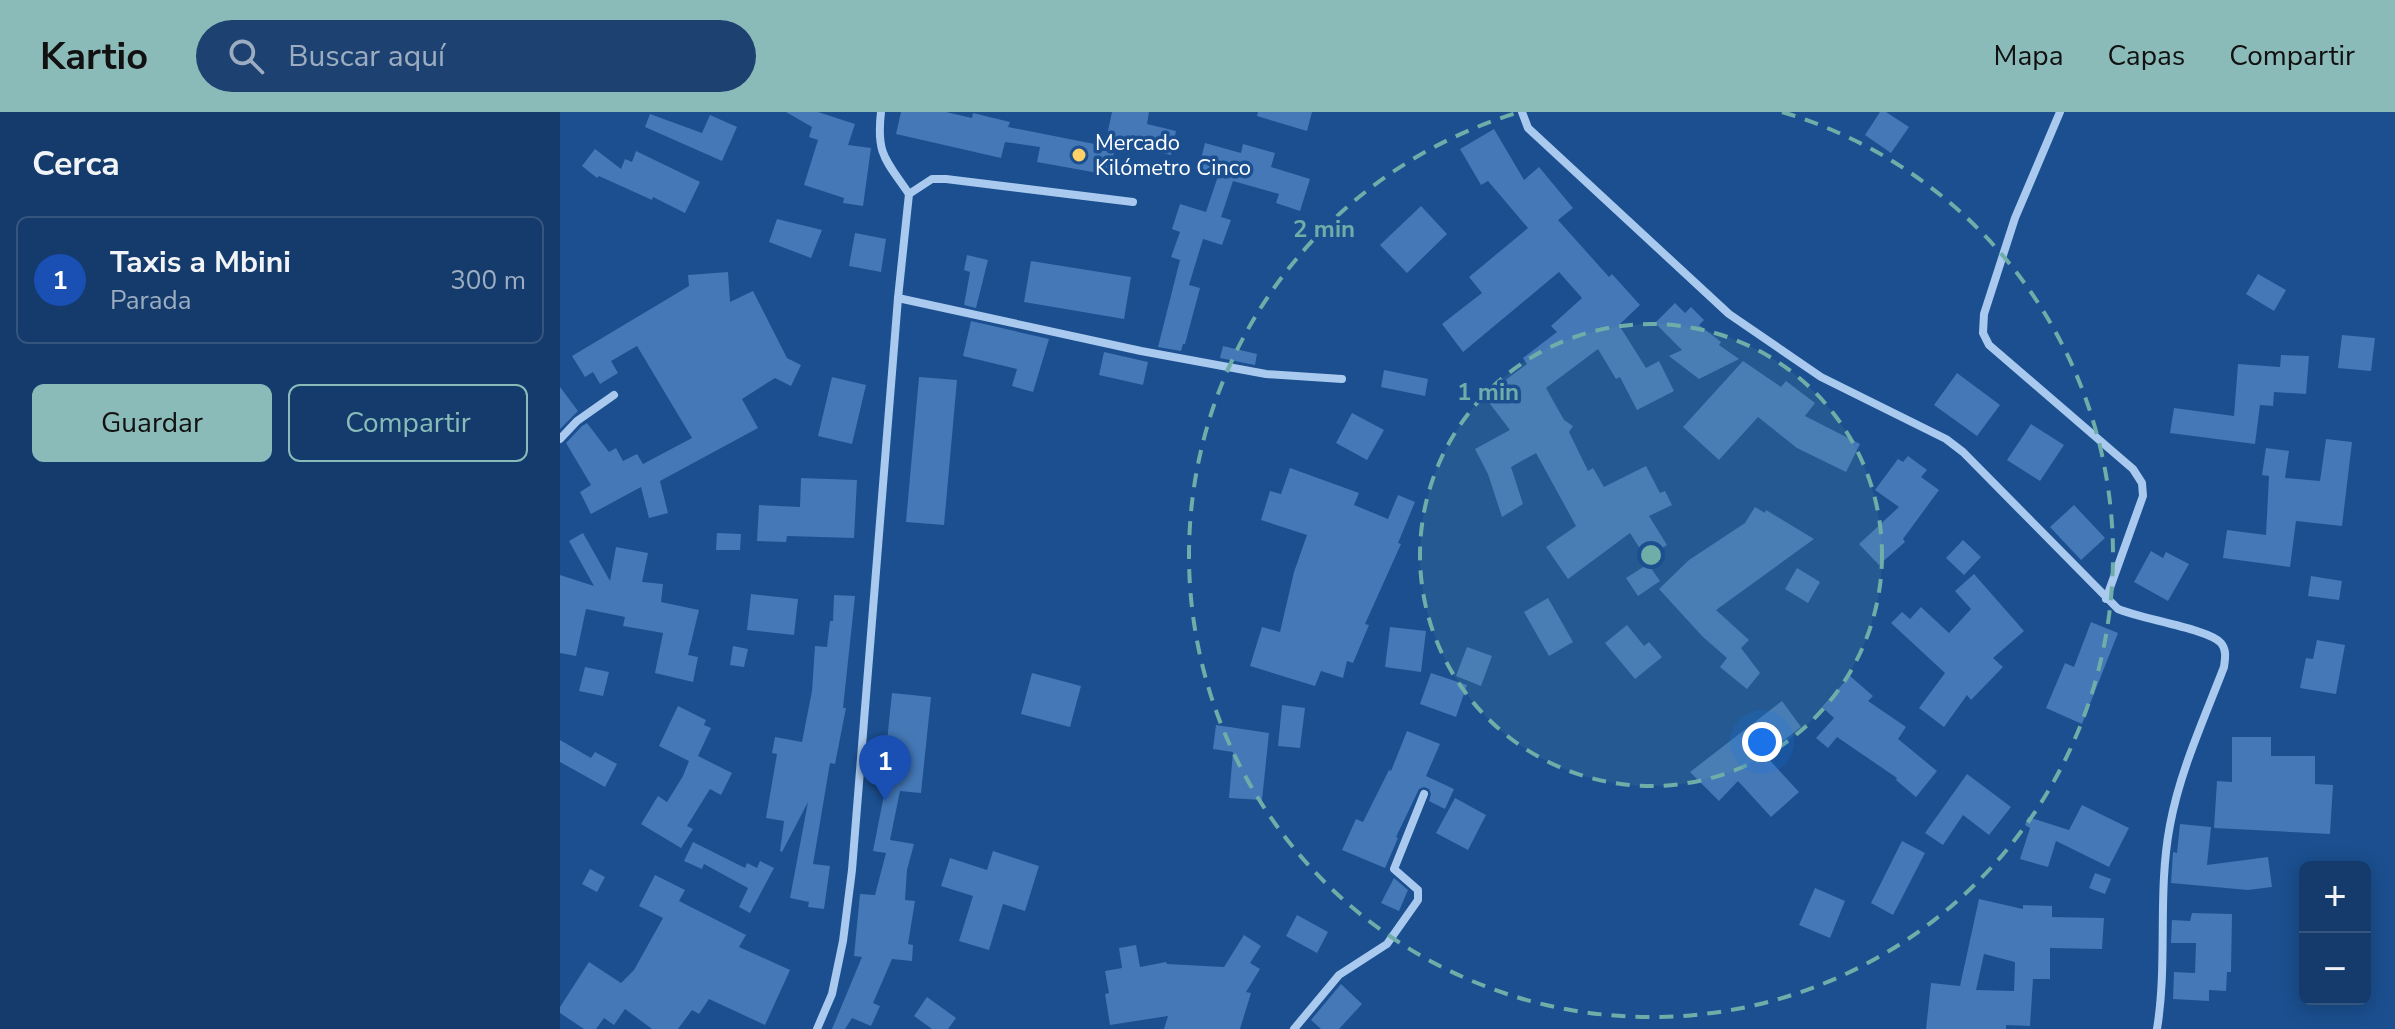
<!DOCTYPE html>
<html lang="es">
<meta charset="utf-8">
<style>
:root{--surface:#143b6b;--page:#1d4271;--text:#f1f3f6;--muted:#9dadc1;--line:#33557e;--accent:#8bbbb9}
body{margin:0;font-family:"Nunito Sans",sans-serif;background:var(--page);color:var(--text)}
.controls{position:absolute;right:24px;bottom:24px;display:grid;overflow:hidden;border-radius:12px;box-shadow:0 4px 20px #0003}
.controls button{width:72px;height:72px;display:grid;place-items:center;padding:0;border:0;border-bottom:2px solid var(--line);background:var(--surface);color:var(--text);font:40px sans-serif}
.you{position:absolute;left:1202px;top:630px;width:28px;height:28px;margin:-20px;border:6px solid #fff;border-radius:50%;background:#1a73e8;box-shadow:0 0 0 12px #1a73e833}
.badge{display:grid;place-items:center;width:52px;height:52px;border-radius:50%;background:var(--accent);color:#fff;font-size:26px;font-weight:700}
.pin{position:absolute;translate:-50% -66px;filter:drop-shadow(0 2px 4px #0008)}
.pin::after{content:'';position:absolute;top:42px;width:28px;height:24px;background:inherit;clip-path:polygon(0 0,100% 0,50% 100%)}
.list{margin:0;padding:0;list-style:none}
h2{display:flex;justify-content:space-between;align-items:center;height:104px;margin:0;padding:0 32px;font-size:34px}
h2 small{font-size:26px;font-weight:400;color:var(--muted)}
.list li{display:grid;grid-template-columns:52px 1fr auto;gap:24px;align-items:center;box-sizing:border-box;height:128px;margin:0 16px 16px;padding:0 16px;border:2px solid var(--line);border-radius:12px}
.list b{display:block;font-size:30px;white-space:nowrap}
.list p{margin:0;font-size:26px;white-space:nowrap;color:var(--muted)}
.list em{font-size:26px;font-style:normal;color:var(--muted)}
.actions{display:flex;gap:16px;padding:24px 32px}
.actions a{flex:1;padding:18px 0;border:2px solid var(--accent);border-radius:12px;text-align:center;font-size:28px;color:var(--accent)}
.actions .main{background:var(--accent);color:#111}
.icon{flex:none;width:44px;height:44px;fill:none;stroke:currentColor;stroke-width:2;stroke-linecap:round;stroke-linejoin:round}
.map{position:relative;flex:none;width:1835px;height:917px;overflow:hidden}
header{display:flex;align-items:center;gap:48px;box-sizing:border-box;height:112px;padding:0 40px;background:var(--accent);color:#111}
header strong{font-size:38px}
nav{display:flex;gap:44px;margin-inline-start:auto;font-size:28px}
.search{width:560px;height:72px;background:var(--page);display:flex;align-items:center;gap:20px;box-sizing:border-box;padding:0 28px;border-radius:44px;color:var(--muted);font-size:30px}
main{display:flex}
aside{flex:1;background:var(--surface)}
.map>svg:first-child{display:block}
</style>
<header>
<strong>Kartio</strong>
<div class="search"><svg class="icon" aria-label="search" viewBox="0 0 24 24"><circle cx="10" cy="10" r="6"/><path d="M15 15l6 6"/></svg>Buscar aquí</div>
<nav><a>Mapa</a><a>Capas</a><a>Compartir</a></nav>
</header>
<main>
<aside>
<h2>Cerca<small></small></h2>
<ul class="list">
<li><span class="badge" style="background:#1a4fb4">1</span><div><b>Taxis a Mbini</b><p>Parada</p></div><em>300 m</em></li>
</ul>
<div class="actions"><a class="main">Guardar</a><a>Compartir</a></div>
</aside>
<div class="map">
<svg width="1835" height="917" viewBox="0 0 1835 917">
<rect width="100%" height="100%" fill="#1b4f8f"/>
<!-- building -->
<g fill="#4478b7" fill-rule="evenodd">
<polygon points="226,0 258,0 295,12 288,33 311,36 303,94 283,91 284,86 244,73 258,28 249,25 252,15"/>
<polygon points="341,0 386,0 412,6 413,1 450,10 448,15 555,36 549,63 477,50 480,35 445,30 441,46 336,22"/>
<polygon points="552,0 589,0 587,12 616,19 611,43 546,28"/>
<polygon points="698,0 752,0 747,19 697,4"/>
<polygon points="1320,0 1326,0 1349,15 1331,41 1305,23"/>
<polygon points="90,2 142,21 150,3 177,15 162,49 85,15"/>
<polygon points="934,17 964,68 979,55 1013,96 998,108 1049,165 1052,162 1080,193 1059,213 1086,256 1099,249 1114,279 1077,298 1060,265 1056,267 1038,237 986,276 1004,308 1013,314 1009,320 1028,359 1033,356 1044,375 1086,354 1100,381 1105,379 1112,393 1089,404 1107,433 1086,446 1070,421 1008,467 986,435 1016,414 976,341 951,355 963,392 942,405 928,362 915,337 950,318 924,284 967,252 963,246 997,220 991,214 1022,186 999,160 903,240 882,212 922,181 909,165 968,116 928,69 921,73 900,37"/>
<polygon points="645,31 681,41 683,32 715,41 711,55 750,67 740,99 716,91 719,82 673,69 661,105 671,108 662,133 643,127 629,173 640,176 625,232 623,232 621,239 598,235 620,148 611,145 620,120 612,117 620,92 646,100 658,64 638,58"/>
<polygon points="35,37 61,57 65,47 72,50 76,39 140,70 125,101 93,85 92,88 39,64 37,66 22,54"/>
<polygon points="861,94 887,122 847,161 820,133"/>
<polygon points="217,107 262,118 251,146 209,130"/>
<polygon points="295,121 326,127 321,160 289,154"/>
<polygon points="407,143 428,148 416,196 404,193 410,160 404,158"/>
<polygon points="471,149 571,165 564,207 464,190"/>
<polygon points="168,160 170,190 193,179 227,246 241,253 231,274 215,266 182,287 198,316 100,369 108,401 89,406 81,375 31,402 20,380 31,373 6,331 22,314 27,311 49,340 56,336 63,349 77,342 83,352 132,326 77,234 51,249 58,261 40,272 33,260 25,265 12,244 129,174 128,163"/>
<polygon points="1698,162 1726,178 1714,199 1686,182"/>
<polygon points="1115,191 1125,201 1131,195 1144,208 1139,213 1161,230 1159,233 1179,247 1139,267 1109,244 1122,238 1095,211"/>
<polygon points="411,209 489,227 473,280 452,274 457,257 403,244"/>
<polygon points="1782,223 1815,226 1811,259 1778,256"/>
<polygon points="663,234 697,242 695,253 660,246"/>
<polygon points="544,240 588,250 583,273 539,263"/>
<polygon points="1721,243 1749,244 1746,282 1714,280 1713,294 1700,293 1695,332 1610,321 1614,296 1674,304 1678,252 1720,255"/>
<polygon points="1183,249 1221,275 1226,269 1255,291 1245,304 1300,332 1286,360 1237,336 1198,305 1159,348 1123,315"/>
<polygon points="824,258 868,267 865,284 821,275"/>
<polygon points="1397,261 1440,293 1417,324 1374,293"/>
<polygon points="272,265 306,273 292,332 258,324"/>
<polygon points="359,265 397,268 384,413 346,410"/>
<polygon points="0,275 18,299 0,317"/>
<polygon points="792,301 824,318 807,348 776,331"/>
<polygon points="1471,312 1504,333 1480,369 1447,348"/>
<polygon points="1766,327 1792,330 1782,414 1736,409 1730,455 1663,446 1667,418 1706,423 1709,364 1702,363 1706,336 1729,339 1725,366 1760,369"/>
<polygon points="1348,344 1367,358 1361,365 1379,378 1343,427 1345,430 1319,453 1299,432 1339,395 1315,378 1338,347 1343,350"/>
<polygon points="730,356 799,381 794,393 828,407 838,383 855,390 838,431 841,432 805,512 809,513 793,551 787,549 783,566 761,559 755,574 690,554 702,515 720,520 734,460 747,423 701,408 710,379 721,382"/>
<polygon points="241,366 297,368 294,426 227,424 226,430 197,429 199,393 240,395"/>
<polygon points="1514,393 1545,426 1521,448 1490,415"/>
<polygon points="1195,395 1205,401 1206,398 1254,427 1156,498 1189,528 1181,536 1200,561 1187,577 1160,555 1167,546 1142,524 1099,477 1129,448 1185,411"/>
<polygon points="23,421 50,469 56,435 88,441 82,470 103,472 101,490 139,498 128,543 138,545 133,570 95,561 103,521 63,514 65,505 26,497 16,544 0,541 0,463 34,474 9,429"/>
<polygon points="157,421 181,422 180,438 156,438"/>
<polygon points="1403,428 1421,445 1404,463 1386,446"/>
<polygon points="1591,439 1603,446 1606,440 1629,452 1608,489 1574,470"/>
<polygon points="1088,452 1100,469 1078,484 1066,466"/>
<polygon points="1237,456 1260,470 1248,491 1225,477"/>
<polygon points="1414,462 1464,519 1433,546 1443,555 1411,588 1407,583 1384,615 1359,596 1385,561 1331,511 1342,500 1350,507 1361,495 1389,521 1411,497 1395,479"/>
<polygon points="1751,464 1782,469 1779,488 1748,484"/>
<polygon points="191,482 238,487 234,523 187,518"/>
<polygon points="274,483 295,484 283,596 286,596 275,652 270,651 253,752 270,754 264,797 248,795 249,790 230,786 248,690 222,740 220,739 224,709 206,706 217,642 212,641 215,625 242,630 252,579 255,534 267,535 270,509 273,509"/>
<polygon points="988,486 1013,530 989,544 964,500"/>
<polygon points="1531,510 1558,521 1522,612 1486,596 1505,551 1514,555"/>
<polygon points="1067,513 1084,534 1089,530 1102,545 1075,567 1045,531"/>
<polygon points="830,515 866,519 861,560 825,555"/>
<polygon points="1757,528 1785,533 1776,582 1740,576 1746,546 1753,547"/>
<polygon points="173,534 188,537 184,555 170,553"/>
<polygon points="907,535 932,544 921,574 896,564"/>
<polygon points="25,555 49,560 43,584 19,579"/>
<polygon points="472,561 521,574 510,615 461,602"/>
<polygon points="871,561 907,573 896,605 860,592"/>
<polygon points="1290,564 1313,584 1308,589 1346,615 1338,627 1377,659 1356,685 1336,668 1337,666 1277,625 1268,636 1256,626 1274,606 1262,595"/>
<polygon points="332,581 371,585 361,681 340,679 330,728 354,732 347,758 345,788 355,789 348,832 353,833 352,849 332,847 313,891 320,894 311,914 292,906 285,917 272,917 302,845 294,844 300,782 315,783 326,741 313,739 325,678 322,677"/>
<polygon points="1222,589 1241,615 1205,643 1239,680 1211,705 1178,669 1159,689 1130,660"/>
<polygon points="722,593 745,596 740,636 718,634"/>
<polygon points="118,594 146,608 144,613 151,616 138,644 172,661 161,683 150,677 127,714 133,717 121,736 81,712 98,684 107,690 123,664 129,649 99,634"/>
<polygon points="656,613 709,621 702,688 669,686 673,640 653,637"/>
<polygon points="847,619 880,632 866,664 894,677 885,697 869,689 871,682 869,677 864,675 859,677 836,725 838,726 825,756 782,738 796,707 803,710 829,658 831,659"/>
<polygon points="1672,625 1711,625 1711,644 1755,644 1755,672 1773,673 1770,722 1654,716 1657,669 1672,670"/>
<polygon points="0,628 31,646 35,640 57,652 45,675 0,650"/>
<polygon points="1407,662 1451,695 1429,723 1403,703 1383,733 1365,721"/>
<polygon points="895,686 926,703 908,738 876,721"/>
<polygon points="1522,693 1569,716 1549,755 1496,729 1488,755 1460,747 1470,716 1465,713 1468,705 1509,718"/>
<polygon points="1620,712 1651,715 1647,753 1708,745 1712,775 1688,778 1611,771 1613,740 1617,741"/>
<polygon points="1342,729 1365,741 1333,803 1311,791"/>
<polygon points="133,730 185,756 187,751 197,756 200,749 214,756 190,801 179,795 188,776 144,752 142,757 124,749"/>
<polygon points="433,739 479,754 465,799 443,792 429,838 399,829 413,784 381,774 390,746 427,758"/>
<polygon points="30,757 45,765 37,780 22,772"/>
<polygon points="1535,761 1551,767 1545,782 1529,776"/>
<polygon points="95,763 125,778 119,789 186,823 179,835 230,858 205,913 149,887 139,902 132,898 118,917 92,917 65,897 54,913 44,906 36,917 24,917 0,901 0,895 29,850 61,871 74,858 103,806 79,794"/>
<polygon points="834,766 848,778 839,799 821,791"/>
<polygon points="1255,776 1285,789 1270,826 1239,813"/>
<path d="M1419,787L1463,797V793L1492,794V805L1544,806L1542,837L1490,836V867H1473L1470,914L1446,913V917H1366L1371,871L1400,874ZM1424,842L1455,850L1454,879L1416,878Z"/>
<polygon points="1632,801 1672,802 1671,860 1667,860 1666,879 1649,878 1649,889 1613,887 1614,860 1635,861 1636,831 1611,831 1612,808 1630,809"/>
<polygon points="737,803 768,820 757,841 726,824"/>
<polygon points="684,823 701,834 690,851 700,857 686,880 691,881 680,917 604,917 608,904 550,913 545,882 549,881 545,859 562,856 559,836 576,833 580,855 606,850 607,852 664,855"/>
<polygon points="781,872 802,892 779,917 761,917 751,908"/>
<polygon points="367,885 396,906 388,917 372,917 354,904"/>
</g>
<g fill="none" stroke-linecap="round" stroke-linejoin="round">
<!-- street -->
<g stroke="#a9c9ee" stroke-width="8">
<path d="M321,0C316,43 326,48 349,82"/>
<path d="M962,0L968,16L1169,202L1261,265L1386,327L1403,340L1558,497C1581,507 1649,517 1661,531C1667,538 1665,547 1664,555C1644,607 1620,659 1610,713C1597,781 1608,850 1597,917"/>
<polyline points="1500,0 1455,106 1424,202 1423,221 1429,233 1573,357 1582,371 1583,384 1546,487"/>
<polyline points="338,186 581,239 706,262 782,267"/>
<polyline points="0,327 17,309 54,283"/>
<polyline points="257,917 272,882 283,829 292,758 338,186 349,82 372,67 386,67 573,90"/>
<polyline points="734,917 779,863 827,832 858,788 858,778 834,757 864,682"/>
</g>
</g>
<!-- distance rings -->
<circle cx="1091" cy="443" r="231" fill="#6fada8" fill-opacity=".12"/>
<g fill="none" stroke="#6fada8" stroke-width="4" stroke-dasharray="14 10">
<circle cx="1091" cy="443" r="231"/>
<path d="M1222 0A462 462 0 1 1 960 0"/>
</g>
<!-- markers -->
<circle fill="#ffd166" stroke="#1b4f8f" stroke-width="3" cx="519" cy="43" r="8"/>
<g text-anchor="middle" stroke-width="7" stroke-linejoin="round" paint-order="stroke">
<!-- poi labels -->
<g font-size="22" fill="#fff" stroke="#1b4f8f" text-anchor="start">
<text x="535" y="38">Mercado<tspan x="535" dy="25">Kilómetro Cinco</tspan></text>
</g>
</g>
<circle cx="1091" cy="443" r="12" fill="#6fada8" stroke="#1b4f8f" stroke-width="4"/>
<g font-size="24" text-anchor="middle" font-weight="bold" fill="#6fada8" stroke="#1b4f8f" stroke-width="7" stroke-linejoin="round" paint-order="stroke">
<text x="764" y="125">2 min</text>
<text x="928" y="288">1 min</text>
</g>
</svg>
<div class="controls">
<button>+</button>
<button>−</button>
</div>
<div class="you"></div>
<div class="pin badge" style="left:325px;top:689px;background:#1a4fb4">1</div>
</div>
</main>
